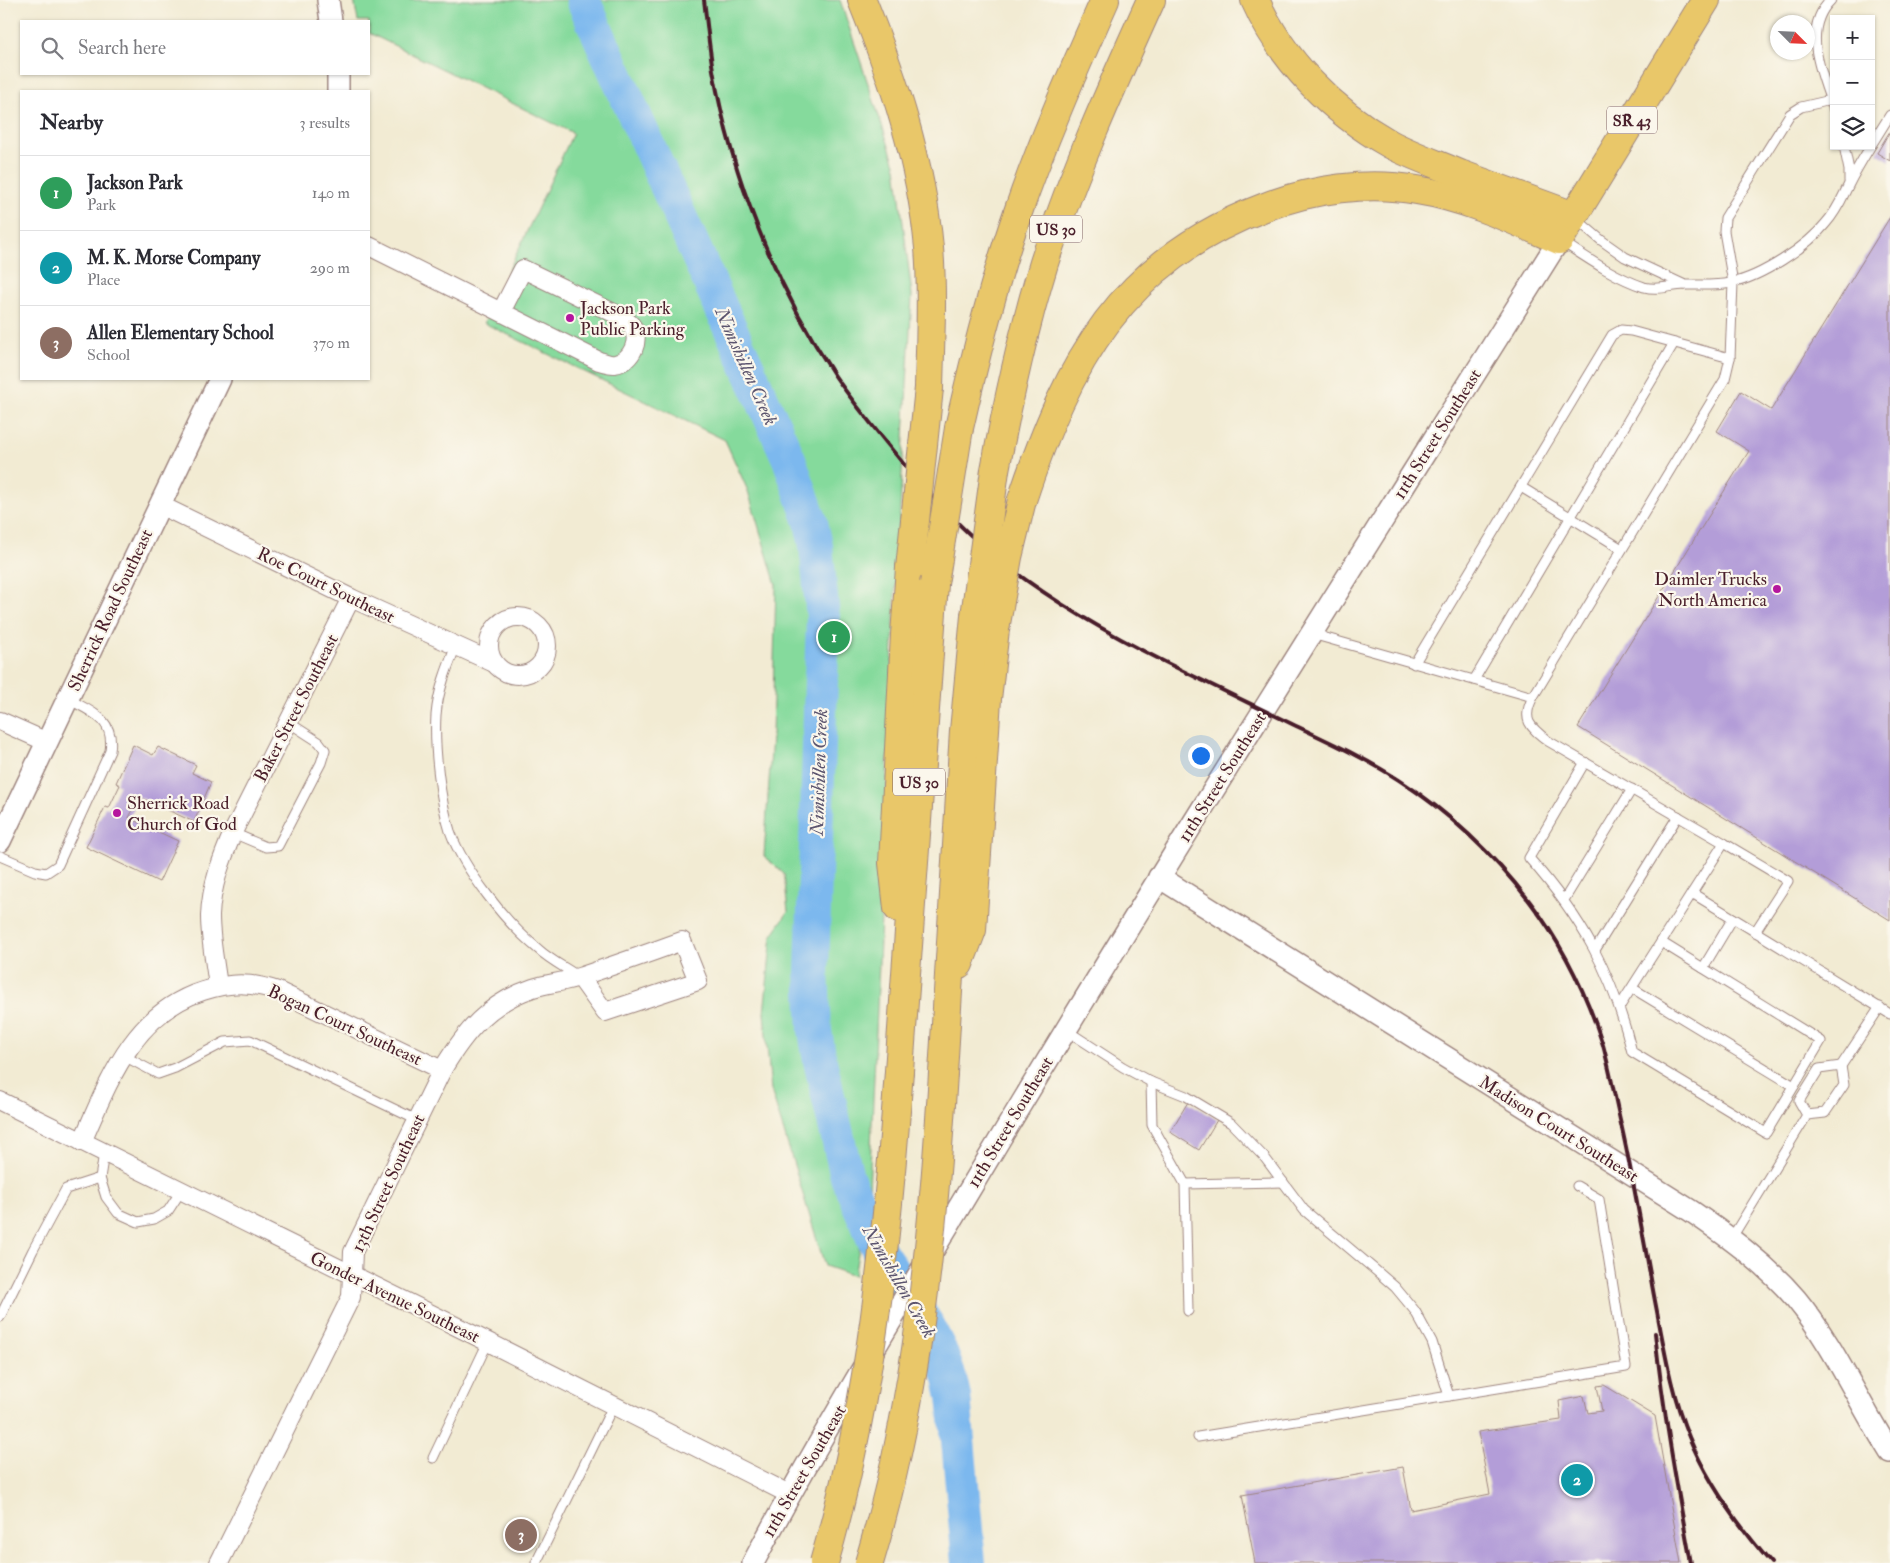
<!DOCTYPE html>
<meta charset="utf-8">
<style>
:root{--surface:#fff;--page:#f7f7f7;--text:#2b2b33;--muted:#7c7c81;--line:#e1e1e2;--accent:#7c3aed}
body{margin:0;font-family:"IM FELL Double Pica",serif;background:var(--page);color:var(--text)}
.controls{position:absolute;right:15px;top:15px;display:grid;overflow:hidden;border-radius:0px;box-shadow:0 1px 4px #0004}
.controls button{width:45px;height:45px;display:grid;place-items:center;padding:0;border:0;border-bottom:1px solid var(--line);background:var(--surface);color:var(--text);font:25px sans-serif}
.compass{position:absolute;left:1770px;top:15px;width:45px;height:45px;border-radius:50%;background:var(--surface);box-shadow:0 1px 4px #0004;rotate:114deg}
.you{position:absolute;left:1200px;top:755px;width:18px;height:18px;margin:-12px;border:4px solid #fff;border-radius:50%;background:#1a73e8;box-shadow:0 0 0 8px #1a73e833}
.badge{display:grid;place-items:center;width:32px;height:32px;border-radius:50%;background:var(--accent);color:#fff;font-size:16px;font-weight:700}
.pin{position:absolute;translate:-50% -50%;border:2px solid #fff;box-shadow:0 1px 5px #0006}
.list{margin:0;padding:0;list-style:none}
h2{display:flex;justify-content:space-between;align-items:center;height:65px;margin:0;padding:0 20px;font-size:21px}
h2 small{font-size:16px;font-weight:400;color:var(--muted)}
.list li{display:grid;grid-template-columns:32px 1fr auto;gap:15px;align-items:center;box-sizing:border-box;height:75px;padding:0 20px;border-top:1px solid var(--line)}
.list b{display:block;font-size:19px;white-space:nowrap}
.list p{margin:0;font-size:16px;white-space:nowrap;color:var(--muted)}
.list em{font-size:16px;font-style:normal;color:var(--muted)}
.icon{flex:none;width:28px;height:28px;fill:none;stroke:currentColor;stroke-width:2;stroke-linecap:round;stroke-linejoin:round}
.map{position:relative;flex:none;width:1890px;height:1563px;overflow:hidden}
.search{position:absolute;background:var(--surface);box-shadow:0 1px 4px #0004;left:20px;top:20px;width:350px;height:55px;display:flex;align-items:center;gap:12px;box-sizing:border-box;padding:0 18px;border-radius:0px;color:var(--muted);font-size:19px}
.panel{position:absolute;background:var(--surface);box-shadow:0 1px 4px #0004;left:20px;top:90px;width:350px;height:290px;border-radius:0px}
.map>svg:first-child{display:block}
</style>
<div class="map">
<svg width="1890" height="1563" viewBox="0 0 1890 1563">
<rect width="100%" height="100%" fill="#fbf7ec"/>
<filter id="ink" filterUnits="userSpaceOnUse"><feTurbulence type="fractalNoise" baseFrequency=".02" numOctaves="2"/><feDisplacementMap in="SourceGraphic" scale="10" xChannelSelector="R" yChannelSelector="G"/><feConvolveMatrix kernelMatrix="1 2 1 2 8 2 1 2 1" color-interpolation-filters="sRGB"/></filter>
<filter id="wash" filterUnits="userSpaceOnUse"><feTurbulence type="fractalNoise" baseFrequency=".0096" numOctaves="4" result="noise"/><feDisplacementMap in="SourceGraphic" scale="20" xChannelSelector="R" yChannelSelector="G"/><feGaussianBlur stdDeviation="1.12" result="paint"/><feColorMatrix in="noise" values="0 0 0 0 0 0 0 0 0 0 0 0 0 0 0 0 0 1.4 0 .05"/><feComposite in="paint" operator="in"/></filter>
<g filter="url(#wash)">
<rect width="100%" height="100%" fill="#f2ebd3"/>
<!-- green -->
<polygon fill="#85da9c" stroke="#687c64" points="354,0 840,0 896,167 912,295 895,598 869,1192 854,1276 825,1266 771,1090 764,1013 772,935 788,912 784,874 764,856 772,736 776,585 748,491 725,440 484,323 573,133 369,33 369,21 358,21"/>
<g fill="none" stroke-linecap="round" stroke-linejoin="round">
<!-- river -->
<polyline stroke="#7cb8ee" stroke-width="34" points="583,0 789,459 811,522 816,546 823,617 812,972 815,1031 820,1061 847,1177 877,1247 927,1324 940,1350 950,1378 954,1396 969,1563"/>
</g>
<g id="blocks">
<!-- building -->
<g fill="#b39dd8">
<polygon points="1890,131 1890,161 1877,153"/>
<polygon points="1890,217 1890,920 1578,727 1749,451 1717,431 1741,391 1771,410"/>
<polygon points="133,745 153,755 158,747 196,765 192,773 211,782 194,822 139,797 129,818 178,841 159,882 86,847 105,807 109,808 120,785 116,783"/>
<polygon points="1188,1102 1217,1120 1199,1150 1170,1132"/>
<polygon points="1604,1385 1655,1416 1681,1563 1255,1563 1242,1495 1403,1467 1411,1510 1490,1494 1478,1432 1561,1420 1559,1401 1584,1396 1588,1413 1602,1411 1597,1386"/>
</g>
</g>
</g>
<g filter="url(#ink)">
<use href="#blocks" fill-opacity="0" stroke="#9e857f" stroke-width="1"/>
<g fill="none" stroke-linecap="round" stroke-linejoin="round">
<defs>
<g id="service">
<path d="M1831,0C1800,30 1823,76 1834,110"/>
<path d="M1831,100L1801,107L1790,114L1725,218L1724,231L1733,283L1730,358L1725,379L1533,697C1521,720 1530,727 1548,741L1724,843L1692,893L1890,1014"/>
<polyline points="1844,146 1849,170 1849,181"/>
<polyline points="1575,218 1601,240 1625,257 1685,285"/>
<path d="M1561,241C1587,258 1614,277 1644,287C1659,291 1671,285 1685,285C1701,285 1715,286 1731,283C1761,277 1807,247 1826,223C1837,211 1842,198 1849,184C1861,160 1876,138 1890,115"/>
<polyline points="1521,487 1622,549"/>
<polyline points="1312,634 1533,697"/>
<path d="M456,646C447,668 438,691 436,715C434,748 440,800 450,831C464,870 506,923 538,949C550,960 566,968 579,977"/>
<polyline points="1414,664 1612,335 1621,330 1631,331 1730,358"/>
<polyline points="1474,680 1674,343"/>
<path d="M1585,762L1529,858C1582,918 1613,974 1632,1052L1766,1133L1821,1041L1661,942L1692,893"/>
<polyline points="233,833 266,847 278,846 321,763 325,750 319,742 288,722"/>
<polyline points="1724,843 1788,881 1755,932"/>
<path d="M0,856L35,871L46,873L58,865L110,751C115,719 92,712 68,699"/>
<polyline points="1564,900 1632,789"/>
<polyline points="1595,950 1678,816"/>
<polyline points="1703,968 1733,918"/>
<polyline points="1632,988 1794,1086"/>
<polyline points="1620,1006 1661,942"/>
<polyline points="1066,1030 1123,1067 1151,1082 1186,1096 1231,1123 1265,1158 1304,1210 1380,1274 1395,1287 1415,1311 1432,1342 1449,1396"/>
<polyline points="124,1056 158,1074 175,1068 225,1042 250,1040 417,1120"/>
<polyline points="1841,1066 1880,1007"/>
<polyline points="1151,1082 1152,1125 1185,1184 1188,1311"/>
<polyline points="104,1153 100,1178 106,1197 118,1213 138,1222 154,1219 168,1211 181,1191"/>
<polyline points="1185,1184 1283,1182"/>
<polyline points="1731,1239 1807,1115 1825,1113 1844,1085 1841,1066 1819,1069 1799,1101 1807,1115"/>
<polyline points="0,1317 33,1250 66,1189 100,1178"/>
<polyline points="1198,1437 1626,1367 1599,1199 1577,1186"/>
<polyline points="433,1458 488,1342"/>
<polyline points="536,1563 613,1406"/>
</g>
<g id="minor">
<path d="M369,246L599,361C604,362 611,365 615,364C632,361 642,339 631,325C629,322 624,320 622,317L523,269L501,312"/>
<polyline points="160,505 351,598 494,663"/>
<circle cx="518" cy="646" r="29"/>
<polyline points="0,721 47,742"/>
<path d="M218,986C215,963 210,939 210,916C211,886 222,858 234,830L351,598"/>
<polyline points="0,1101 488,1342 789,1494"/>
<path d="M82,1142C109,1081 133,1013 203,991C231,982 250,982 278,991L442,1070"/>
<path d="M219,1563L351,1297L353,1252L442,1070C465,1032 488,1003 533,988C549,983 566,982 582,976C615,965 649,953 682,941L698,981L605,1012L580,977"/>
</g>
<g id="tertiary">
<polyline points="328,0 331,21"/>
<polyline points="338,74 338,91"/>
<polyline points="0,841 220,379"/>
<path d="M1159,877L1691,1211C1729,1237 1766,1264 1796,1299C1834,1345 1858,1402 1890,1452"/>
<path d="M753,1563C826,1425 908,1293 988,1159C1173,850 1367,546 1559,240"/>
</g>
<polyline id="primary" points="1561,237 1706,0"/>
<g id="motorway">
<path d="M862,0C894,80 921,161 929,248C933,295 930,342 929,388"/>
<path d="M1255,0C1282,61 1333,112 1390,144C1413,156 1437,164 1460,174C1498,188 1536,202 1574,216"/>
<path d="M959,428C975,357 992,287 1016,218C1041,144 1073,72 1105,0"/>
<path d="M995,470C1008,400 1023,331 1044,263C1073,173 1112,86 1151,0"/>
<path d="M1022,500C1068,362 1121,261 1265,207C1312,189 1367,181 1417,190C1467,198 1513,220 1559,240"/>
<polyline points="898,908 893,863 905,635 910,568"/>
<polyline points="959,964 972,930 987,699 995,629"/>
<polyline points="899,1071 934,584"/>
<polyline points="943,1073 964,731 975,616"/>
</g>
</defs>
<!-- service casing -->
<use href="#service" stroke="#9e857f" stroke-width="11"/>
<!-- minor casing -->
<use href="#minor" stroke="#9e857f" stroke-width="20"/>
<!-- tertiary casing -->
<use href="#tertiary" stroke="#9e857f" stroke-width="24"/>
<!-- primary casing -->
<use href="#primary" stroke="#9e857f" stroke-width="30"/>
<!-- motorway casing -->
<use href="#motorway" stroke="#9e857f" stroke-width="30"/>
<!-- service -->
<use href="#service" stroke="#fff" stroke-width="9"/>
<!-- minor -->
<use href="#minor" stroke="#fff" stroke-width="18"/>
<!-- tertiary -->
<use href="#tertiary" stroke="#fff" stroke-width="21"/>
<!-- primary -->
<use href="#primary" stroke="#e9c769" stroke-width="28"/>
<!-- motorway -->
<use href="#motorway" stroke="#e9c769" stroke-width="28"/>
<!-- rail -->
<g stroke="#4a1f2b" stroke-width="4">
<path d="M704,0C707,23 709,47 713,70C732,178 775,285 835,376C850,398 867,419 884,440C915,479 949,517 987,550C1041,595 1103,631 1165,662C1207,683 1249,703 1292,724C1328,741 1365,758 1399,780C1450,813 1493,854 1530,902C1562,944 1587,995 1603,1045C1610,1071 1615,1098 1621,1124C1634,1182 1644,1242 1655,1301C1664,1347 1671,1394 1689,1437C1708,1484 1739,1526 1771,1563"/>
<path d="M1655,1333C1663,1410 1677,1487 1691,1563"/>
</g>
<defs>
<g id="motorway-bridge">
<polyline points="910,568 929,388"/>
<polyline points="934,584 959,428"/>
<polyline points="975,616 995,470"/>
<polyline points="995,629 1008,557 1022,500"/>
<path d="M824,1563C871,1400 887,1239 899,1071"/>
<path d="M869,1563C917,1404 933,1238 943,1073"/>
</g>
</defs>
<!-- motorway-bridge casing -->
<use href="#motorway-bridge" stroke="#9e857f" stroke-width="30" stroke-linecap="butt"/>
<!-- motorway-bridge -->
<use href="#motorway-bridge" stroke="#e9c769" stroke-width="28"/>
</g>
</g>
<!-- markers -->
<g fill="#b5179e" stroke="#fbf7ec" stroke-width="2">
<circle cx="570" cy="318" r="5"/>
<circle cx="1777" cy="589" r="5"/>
<circle cx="117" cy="813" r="5"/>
</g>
<g text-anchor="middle" stroke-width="4.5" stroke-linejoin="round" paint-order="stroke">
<!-- shield labels -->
<g fill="#fbf7ec" stroke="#7f6065" stroke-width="1">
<rect x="1607" y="106.5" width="50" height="27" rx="4"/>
<rect x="1030" y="215.5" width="52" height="27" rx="4"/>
<rect x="893" y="768.5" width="52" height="27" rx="4"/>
</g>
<g font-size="16" font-weight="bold" fill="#4a1f2b">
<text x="1632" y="126">SR 43</text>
<text x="1056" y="235">US 30</text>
<text x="919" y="788">US 30</text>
</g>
<!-- poi labels -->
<g font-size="18" fill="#4a1f2b" stroke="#fbf7ec" text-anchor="start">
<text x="580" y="314">Jackson Park<tspan x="580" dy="21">Public Parking</tspan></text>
<text x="1767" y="585" text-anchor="end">Daimler Trucks<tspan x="1767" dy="21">North America</tspan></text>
<text x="127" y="809">Sherrick Road<tspan x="127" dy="21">Church of God</tspan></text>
</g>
<!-- street labels -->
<g font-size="18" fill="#4a1f2b" stroke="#fbf7ec">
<text transform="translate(1437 434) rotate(-58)" y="6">11th Street Southeast</text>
<text transform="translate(326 585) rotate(26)" y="6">Roe Court Southeast</text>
<text transform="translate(110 610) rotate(-65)" y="6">Sherrick Road Southeast</text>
<text transform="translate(296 708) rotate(-63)" y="6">Baker Street Southeast</text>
<text transform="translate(1222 777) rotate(-58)" y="6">11th Street Southeast</text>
<text transform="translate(345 1025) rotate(25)" y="6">Bogan Court Southeast</text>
<text transform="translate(1010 1122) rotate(-59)" y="6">11th Street Southeast</text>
<text transform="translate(1559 1129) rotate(32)" y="6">Madison Court Southeast</text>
<text transform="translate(388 1183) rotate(-65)" y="6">13th Street Southeast</text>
<text transform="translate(395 1297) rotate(26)" y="6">Gonder Avenue Southeast</text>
<text transform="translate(804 1471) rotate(-60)" y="6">11th Street Southeast</text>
</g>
<!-- water labels -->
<g font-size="19" font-style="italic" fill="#5c556f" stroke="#fbf7ec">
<text transform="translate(747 366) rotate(66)" y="7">Nimishillen Creek</text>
<text transform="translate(818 772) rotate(-88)" y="7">Nimishillen Creek</text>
<text transform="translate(900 1281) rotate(60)" y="7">Nimishillen Creek</text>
</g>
</g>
</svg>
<div class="controls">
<button>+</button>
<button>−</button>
<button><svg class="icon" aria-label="layers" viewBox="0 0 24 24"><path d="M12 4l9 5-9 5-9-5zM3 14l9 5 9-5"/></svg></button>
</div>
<svg class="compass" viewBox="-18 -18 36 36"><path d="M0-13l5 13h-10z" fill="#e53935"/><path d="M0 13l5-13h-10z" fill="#7c7c81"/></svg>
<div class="you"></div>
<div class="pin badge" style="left:834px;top:637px;background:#2e9e5b">1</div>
<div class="pin badge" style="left:1577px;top:1480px;background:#0f9aa8">2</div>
<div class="pin badge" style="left:521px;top:1535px;background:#8d6e63">3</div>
<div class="search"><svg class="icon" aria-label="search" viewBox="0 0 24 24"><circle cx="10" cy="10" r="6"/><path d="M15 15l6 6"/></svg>Search here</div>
<section class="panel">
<h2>Nearby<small>3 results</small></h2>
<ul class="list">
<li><span class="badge" style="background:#2e9e5b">1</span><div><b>Jackson Park</b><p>Park</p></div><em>140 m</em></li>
<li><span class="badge" style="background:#0f9aa8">2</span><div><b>M. K. Morse Company</b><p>Place</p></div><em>290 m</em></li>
<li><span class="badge" style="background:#8d6e63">3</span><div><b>Allen Elementary School</b><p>School</p></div><em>370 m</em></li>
</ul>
</section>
</div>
